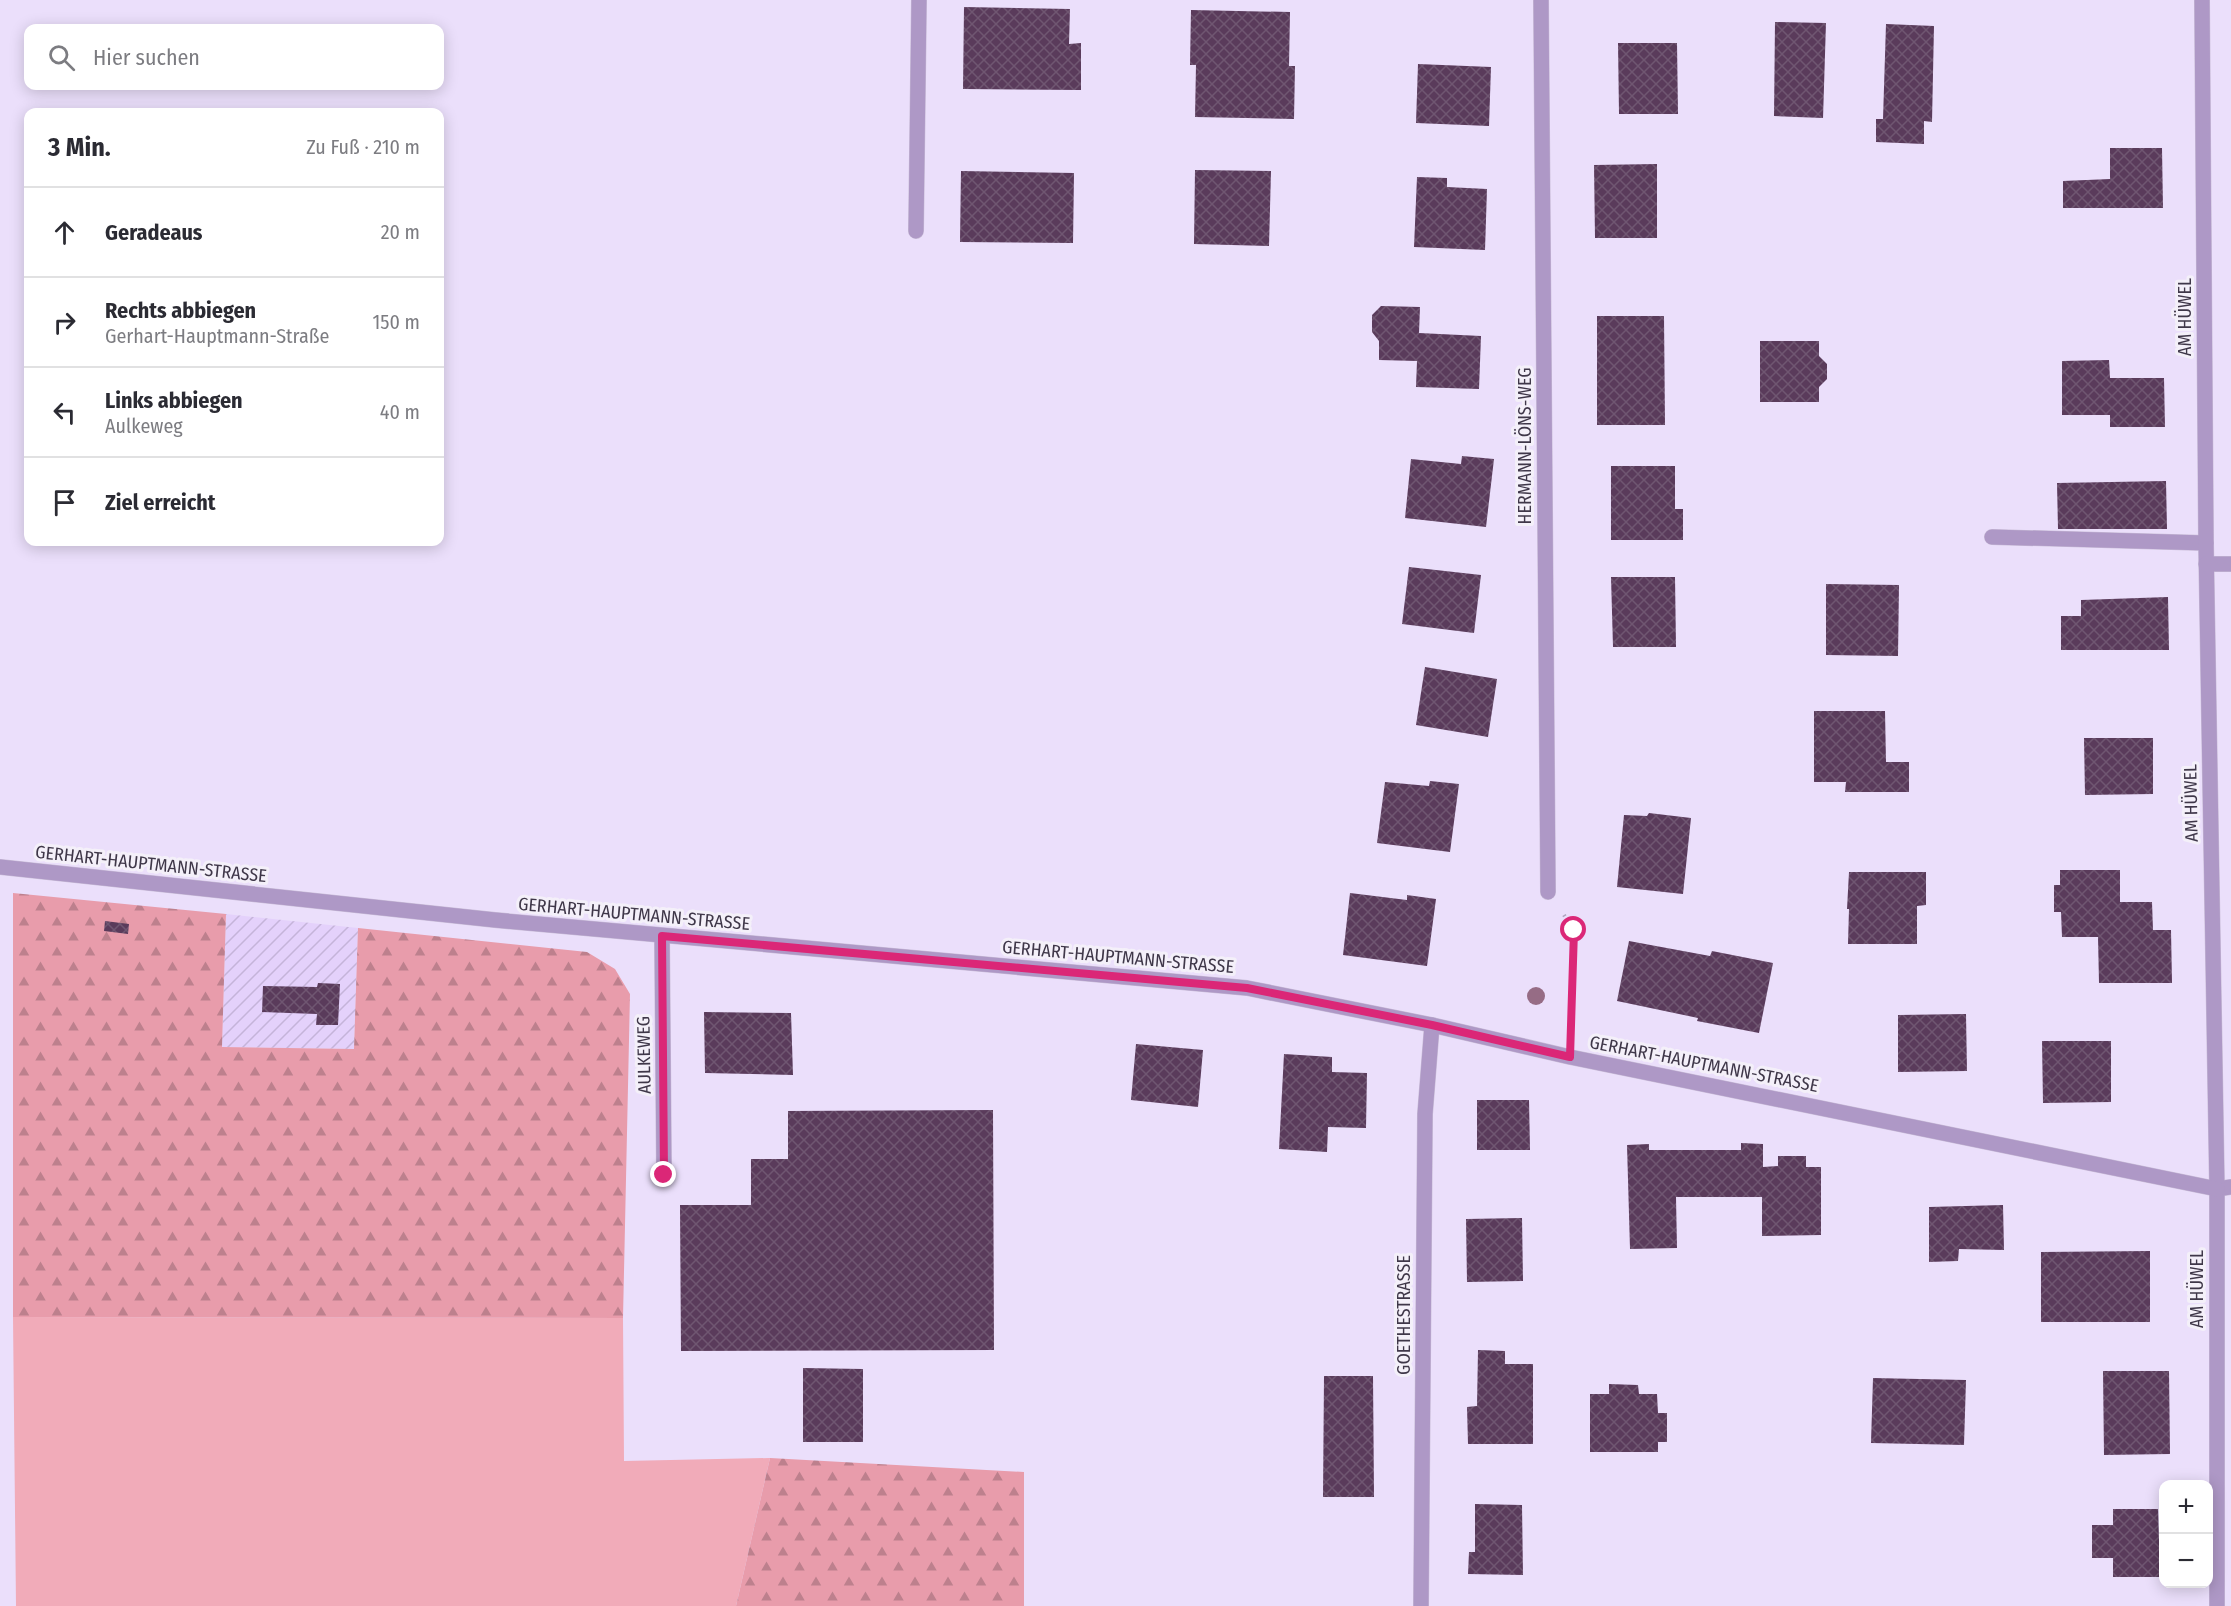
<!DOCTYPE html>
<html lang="de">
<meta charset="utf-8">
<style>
:root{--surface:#fff;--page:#f7f7f7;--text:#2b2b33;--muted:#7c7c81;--line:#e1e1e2}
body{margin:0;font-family:"Fira Sans Condensed",sans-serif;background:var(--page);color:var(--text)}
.controls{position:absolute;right:18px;bottom:18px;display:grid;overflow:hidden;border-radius:12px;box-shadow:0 3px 15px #0003}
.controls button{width:54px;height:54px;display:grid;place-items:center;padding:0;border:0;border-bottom:2px solid var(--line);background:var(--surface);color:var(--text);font:30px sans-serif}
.stop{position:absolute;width:18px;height:18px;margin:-14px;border:4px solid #db2777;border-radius:50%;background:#fff}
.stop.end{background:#db2777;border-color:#fff;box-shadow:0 2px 6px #0008}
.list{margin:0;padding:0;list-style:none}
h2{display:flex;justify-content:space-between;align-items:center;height:78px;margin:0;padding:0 24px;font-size:26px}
h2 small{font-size:20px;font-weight:400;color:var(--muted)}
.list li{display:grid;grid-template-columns:39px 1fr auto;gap:18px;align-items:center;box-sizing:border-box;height:90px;padding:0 24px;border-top:2px solid var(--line)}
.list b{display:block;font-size:22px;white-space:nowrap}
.list p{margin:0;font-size:20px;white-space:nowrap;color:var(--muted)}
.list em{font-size:20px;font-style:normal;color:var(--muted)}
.icon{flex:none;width:33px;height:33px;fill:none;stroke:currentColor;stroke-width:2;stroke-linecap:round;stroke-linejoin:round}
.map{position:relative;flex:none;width:2231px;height:1606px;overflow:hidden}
.search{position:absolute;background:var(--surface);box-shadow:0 3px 15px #0003;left:24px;top:24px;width:420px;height:66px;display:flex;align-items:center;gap:15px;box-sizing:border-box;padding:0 21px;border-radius:12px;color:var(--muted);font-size:22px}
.panel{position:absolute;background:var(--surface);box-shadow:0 3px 15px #0003;left:24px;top:108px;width:420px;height:438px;border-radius:12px}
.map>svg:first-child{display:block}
</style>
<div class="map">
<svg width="2231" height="1606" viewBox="0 0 2231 1606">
<defs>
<pattern id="industrial-furrows" width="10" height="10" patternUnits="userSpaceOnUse" patternTransform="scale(1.5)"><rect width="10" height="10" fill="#e4d1fb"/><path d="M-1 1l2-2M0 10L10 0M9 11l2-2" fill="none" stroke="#c5b4d9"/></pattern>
<pattern id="forest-firs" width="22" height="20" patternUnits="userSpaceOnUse" patternTransform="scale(1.5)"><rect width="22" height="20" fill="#e89cab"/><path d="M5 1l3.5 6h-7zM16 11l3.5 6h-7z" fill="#bd808d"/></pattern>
<pattern id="building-cross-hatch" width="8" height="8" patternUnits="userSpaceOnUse" patternTransform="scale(1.5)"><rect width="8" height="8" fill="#5a3b5b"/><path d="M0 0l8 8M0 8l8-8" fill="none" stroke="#6f5671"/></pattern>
</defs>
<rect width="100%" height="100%" fill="#ebdffb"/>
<!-- industrial -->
<polygon fill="url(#industrial-furrows)" points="226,914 358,928 354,1049 222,1047"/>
<!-- grass -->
<polygon fill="#f1abb9" points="13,1317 623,1318 624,1461 770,1458 736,1606 16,1606"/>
<!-- forest -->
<g fill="url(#forest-firs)">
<polygon points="13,893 226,914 222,1047 354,1049 358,928 587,952 615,969 630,994 623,1318 13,1317"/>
<polygon points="770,1458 1024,1472 1024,1606 736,1606"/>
</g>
<!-- building -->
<g fill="url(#building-cross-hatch)">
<polygon points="964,7 1070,9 1069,44 1081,43 1081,90 963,89"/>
<polygon points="1191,10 1290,12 1289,66 1295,66 1294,119 1195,117 1196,65 1190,65"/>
<polygon points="1775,22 1826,23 1823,118 1774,116"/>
<polygon points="1886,24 1934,26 1932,122 1924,121 1924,144 1876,142 1876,119 1883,119"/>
<polygon points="1618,43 1677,43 1678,114 1619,114"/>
<polygon points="1418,64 1491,67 1489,126 1416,123"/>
<polygon points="2110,148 2162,148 2163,208 2063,208 2063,181 2110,179"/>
<polygon points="1657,164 1657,238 1595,238 1594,165"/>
<polygon points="1195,170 1271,171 1269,246 1194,244"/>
<polygon points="961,171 1074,173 1073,243 960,242"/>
<polygon points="1417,177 1447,178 1447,187 1487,189 1485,250 1414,247"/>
<polygon points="1381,306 1420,307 1419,333 1481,336 1479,389 1416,387 1417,361 1379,360 1379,341 1372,332 1372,315"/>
<polygon points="1597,316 1664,316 1665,425 1597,425"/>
<polygon points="1760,341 1819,341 1819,356 1827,364 1827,379 1819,387 1819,402 1760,402"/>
<polygon points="2109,360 2110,378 2164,378 2165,427 2110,427 2110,415 2062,415 2062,361"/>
<polygon points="1462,456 1494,459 1486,527 1405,518 1411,459 1461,464"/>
<polygon points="1611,466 1675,466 1675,509 1683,509 1683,540 1611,540"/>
<polygon points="2166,481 2167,529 2058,529 2057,483"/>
<polygon points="1409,567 1481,575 1474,633 1402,624"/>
<polygon points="1611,577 1675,577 1676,647 1613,647"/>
<polygon points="1826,584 1899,585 1898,656 1826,655"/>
<polygon points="2168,597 2169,650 2061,650 2061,616 2081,616 2081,600"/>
<polygon points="1425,667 1497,679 1488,737 1416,725"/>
<polygon points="1814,711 1885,711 1886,762 1909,762 1909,792 1845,792 1846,782 1814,782"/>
<polygon points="2084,738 2153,738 2153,794 2085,795"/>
<polygon points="1430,781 1459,784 1450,852 1377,843 1385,782 1429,786"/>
<polygon points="1649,813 1691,818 1683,894 1617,887 1624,815 1647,816"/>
<polygon points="2060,870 2120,870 2120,902 2152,902 2153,930 2171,930 2172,983 2099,983 2098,937 2062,937 2061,912 2054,912 2054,885 2060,885"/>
<polygon points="1849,872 1926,872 1926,905 1917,906 1917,944 1848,944 1849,909 1847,909"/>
<polygon points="1350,893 1407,900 1407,895 1436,899 1427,966 1343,955"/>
<polygon points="105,921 129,924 128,934 104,931"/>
<polygon points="1629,941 1710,956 1712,951 1773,963 1759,1033 1697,1021 1698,1018 1617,1001"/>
<polygon points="318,983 340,984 338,1025 316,1025 317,1014 262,1012 263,986 317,987"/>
<polygon points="704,1012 791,1013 793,1075 705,1073"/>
<polygon points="1966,1014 1967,1071 1898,1072 1898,1015"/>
<polygon points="2042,1041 2111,1041 2111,1102 2043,1103"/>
<polygon points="1136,1044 1203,1050 1198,1107 1131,1100"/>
<polygon points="1284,1054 1332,1057 1332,1072 1367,1073 1366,1128 1328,1127 1327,1152 1279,1149"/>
<polygon points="1477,1100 1529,1100 1530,1150 1477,1150"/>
<polygon points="993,1110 994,1350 681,1351 680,1205 751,1205 751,1159 788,1159 788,1111"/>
<polygon points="1741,1143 1763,1144 1763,1167 1778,1166 1778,1156 1806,1156 1806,1167 1821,1167 1821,1235 1762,1236 1762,1197 1676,1197 1677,1248 1630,1249 1627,1145 1649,1144 1649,1150 1741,1150"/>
<polygon points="2003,1205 2004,1250 1959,1249 1958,1261 1929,1262 1929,1207"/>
<polygon points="1522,1218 1523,1281 1467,1282 1466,1219"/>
<polygon points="2150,1251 2150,1322 2041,1322 2041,1252"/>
<polygon points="1478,1350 1505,1351 1505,1364 1533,1364 1533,1444 1468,1444 1467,1407 1477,1406"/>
<polygon points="803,1368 863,1369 863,1442 803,1442"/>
<polygon points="2103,1371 2169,1371 2170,1454 2104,1455"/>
<polygon points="1324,1376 1373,1376 1374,1497 1323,1497"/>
<polygon points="1873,1378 1966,1380 1964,1445 1871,1443"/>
<polygon points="1609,1384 1638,1385 1639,1394 1657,1394 1658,1413 1667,1413 1667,1442 1658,1442 1658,1452 1590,1452 1590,1394 1609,1394"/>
<polygon points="1475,1504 1522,1505 1523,1575 1468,1574 1469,1552 1475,1552"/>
<polygon points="2113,1509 2158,1509 2159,1541 2164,1541 2164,1577 2113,1577 2113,1558 2092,1558 2092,1525 2113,1525"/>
</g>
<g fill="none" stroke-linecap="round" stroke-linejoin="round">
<defs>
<g id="service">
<polyline points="916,231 919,0"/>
<polyline points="1992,537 2206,543"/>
<polyline points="2217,1189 2231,1187"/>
</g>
<g id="minor">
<polyline points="1541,0 1548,892"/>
<polyline points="2202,0 2206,543 2217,1189 2217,1606"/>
<polyline points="2206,564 2231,564"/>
<polyline points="0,867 495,920 1247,988 1432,1025 1570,1057 2217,1189"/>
<polyline points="662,936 664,1175"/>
<polyline points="1421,1606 1425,1114 1432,1025"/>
</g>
</defs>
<!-- service casing -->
<use href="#service" stroke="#c9bdd7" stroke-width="16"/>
<!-- minor casing -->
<use href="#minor" stroke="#c9bdd7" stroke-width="16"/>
<!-- path -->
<polyline stroke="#afa4bd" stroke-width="4" stroke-dasharray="1.5 4.5" stroke-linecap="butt" points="1564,915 1574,930 1571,1027"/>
<!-- service -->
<use href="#service" stroke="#ae98c6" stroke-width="15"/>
<!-- minor -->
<use href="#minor" stroke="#ae98c6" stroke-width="15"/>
</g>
<!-- trees -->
<circle fill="#966c85" cx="1536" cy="996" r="9"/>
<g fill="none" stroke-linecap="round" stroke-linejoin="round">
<!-- route -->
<polyline stroke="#db2777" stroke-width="8" points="664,1175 662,936 1247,988 1432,1025 1570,1057 1574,930"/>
</g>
<g text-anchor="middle" stroke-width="6" stroke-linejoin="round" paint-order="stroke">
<!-- street labels -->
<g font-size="18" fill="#3f3749" stroke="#f4f0f9">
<text transform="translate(2185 317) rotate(-90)" y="6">AM HÜWEL</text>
<text transform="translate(1525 446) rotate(-90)" y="6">HERMANN-LÖNS-WEG</text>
<text transform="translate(2191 803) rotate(-91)" y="6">AM HÜWEL</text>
<text transform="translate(151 864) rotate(6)" y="6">GERHART-HAUPTMANN-STRASSE</text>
<text transform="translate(634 914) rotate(5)" y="6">GERHART-HAUPTMANN-STRASSE</text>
<text transform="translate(1118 957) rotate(5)" y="6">GERHART-HAUPTMANN-STRASSE</text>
<text transform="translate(644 1055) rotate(-91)" y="6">AULKEWEG</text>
<text transform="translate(1704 1064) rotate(11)" y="6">GERHART-HAUPTMANN-STRASSE</text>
<text transform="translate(2197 1289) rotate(-90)" y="6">AM HÜWEL</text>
<text transform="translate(1404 1315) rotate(-90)" y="6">GOETHESTRASSE</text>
</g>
</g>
</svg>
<div class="controls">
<button>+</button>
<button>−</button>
</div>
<div class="stop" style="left:1574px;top:930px"></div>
<div class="stop end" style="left:664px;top:1175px"></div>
<div class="search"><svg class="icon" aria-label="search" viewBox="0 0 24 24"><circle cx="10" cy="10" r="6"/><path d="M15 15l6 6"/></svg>Hier suchen</div>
<section class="panel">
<h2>3 Min.<small>Zu Fuß · 210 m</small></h2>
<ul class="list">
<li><svg class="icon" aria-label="ahead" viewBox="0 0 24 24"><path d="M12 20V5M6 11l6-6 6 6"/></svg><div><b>Geradeaus</b></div><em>20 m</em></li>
<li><svg class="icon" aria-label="right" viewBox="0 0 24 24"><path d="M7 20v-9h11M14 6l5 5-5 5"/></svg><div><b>Rechts abbiegen</b><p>Gerhart-Hauptmann-Straße</p></div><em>150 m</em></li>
<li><svg class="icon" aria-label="left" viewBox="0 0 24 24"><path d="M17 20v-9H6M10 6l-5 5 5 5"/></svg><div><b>Links abbiegen</b><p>Aulkeweg</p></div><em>40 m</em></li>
<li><svg class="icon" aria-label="arrive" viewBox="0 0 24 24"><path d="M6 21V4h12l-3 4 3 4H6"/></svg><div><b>Ziel erreicht</b></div></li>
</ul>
</section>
</div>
